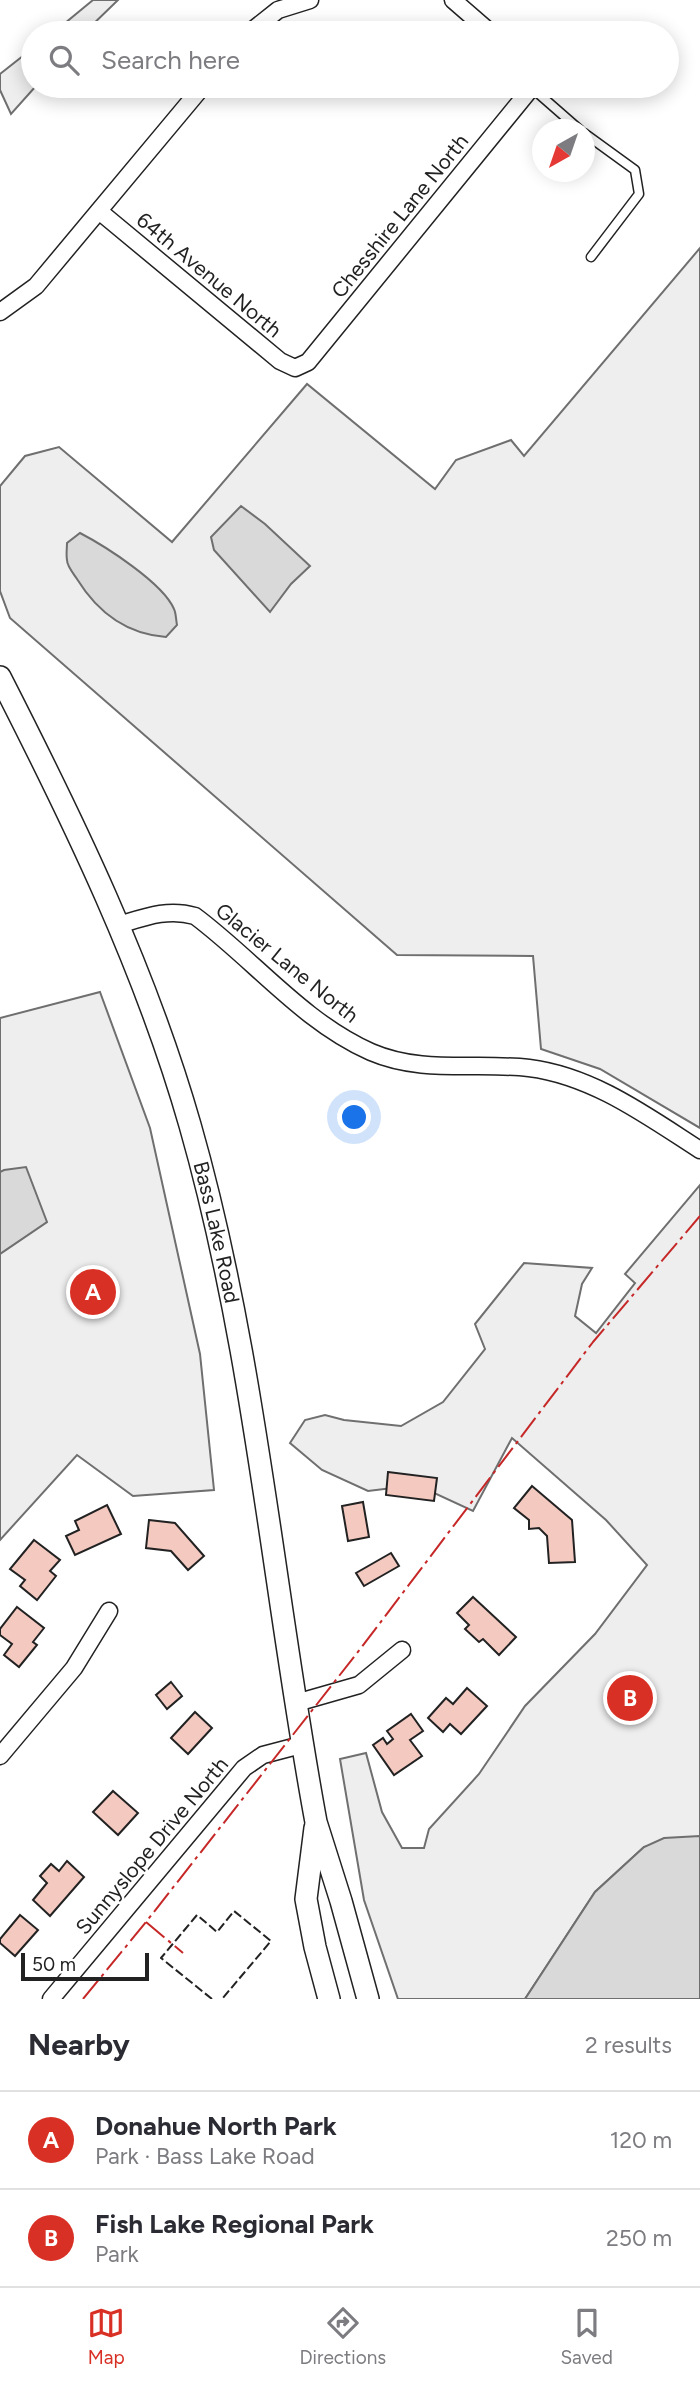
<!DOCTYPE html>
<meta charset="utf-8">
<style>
:root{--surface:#fff;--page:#f2f2f3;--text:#2b2b33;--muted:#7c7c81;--line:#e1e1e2;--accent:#d93025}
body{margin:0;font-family:Figtree,sans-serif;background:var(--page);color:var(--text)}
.compass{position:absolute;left:532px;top:119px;width:63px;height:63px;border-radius:50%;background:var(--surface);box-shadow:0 4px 18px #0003;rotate:220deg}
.scale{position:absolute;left:21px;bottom:18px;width:128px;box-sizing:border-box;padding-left:7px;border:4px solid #222;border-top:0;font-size:19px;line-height:24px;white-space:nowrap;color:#222;-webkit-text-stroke:5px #fff;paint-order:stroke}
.you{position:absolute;left:355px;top:1118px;width:24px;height:24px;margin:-18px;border:5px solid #fff;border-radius:50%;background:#1a73e8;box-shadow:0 0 0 10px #1a73e833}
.badge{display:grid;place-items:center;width:46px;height:46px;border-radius:50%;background:var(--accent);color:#fff;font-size:23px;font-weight:700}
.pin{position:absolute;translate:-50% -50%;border:4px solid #fff;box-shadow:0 2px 7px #0006}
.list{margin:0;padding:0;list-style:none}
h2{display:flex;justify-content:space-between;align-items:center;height:91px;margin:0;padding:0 28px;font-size:30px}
h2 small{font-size:23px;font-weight:400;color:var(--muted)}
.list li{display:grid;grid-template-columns:46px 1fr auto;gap:21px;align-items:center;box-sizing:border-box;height:98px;padding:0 28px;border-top:2px solid var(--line)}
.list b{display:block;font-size:26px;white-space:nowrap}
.list p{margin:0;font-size:23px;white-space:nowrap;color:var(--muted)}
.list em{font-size:23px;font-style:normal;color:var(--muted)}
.icon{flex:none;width:38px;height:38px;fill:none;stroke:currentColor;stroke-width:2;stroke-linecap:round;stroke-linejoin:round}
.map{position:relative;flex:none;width:700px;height:1999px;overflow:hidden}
.search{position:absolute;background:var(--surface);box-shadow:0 4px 18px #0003;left:21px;right:21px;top:21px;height:77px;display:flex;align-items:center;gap:18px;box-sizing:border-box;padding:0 24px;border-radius:38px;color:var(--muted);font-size:26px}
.sheet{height:287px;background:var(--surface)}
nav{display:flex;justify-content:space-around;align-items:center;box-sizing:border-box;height:98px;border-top:2px solid var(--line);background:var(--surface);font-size:19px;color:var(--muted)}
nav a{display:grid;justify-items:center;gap:4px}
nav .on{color:var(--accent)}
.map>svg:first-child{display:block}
</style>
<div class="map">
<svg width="700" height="1999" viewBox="0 0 700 1999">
<rect width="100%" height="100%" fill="#fff"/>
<!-- green -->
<g fill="#eee" stroke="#6f6f6f" stroke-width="2">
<polygon points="93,0 118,0 84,33 53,33"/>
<polygon points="33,48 33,86 36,86 11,114 0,90 0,74"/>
<polygon points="700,248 700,1128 600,1069 541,1049 533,956 397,955 10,618 0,591 0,486 25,456 59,447 172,542 307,384 435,489 456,460 511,440 524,456"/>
<polygon points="100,992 150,1128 200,1354 214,1490 133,1496 77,1455 0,1540 0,1018"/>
<polygon points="700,1185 700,1837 644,1847 595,1892 525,1999 398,1999 364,1900 340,1759 366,1753 382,1812 402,1848 424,1848 429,1829 479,1774 525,1706 595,1634 647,1565 606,1520 512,1438 473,1511 417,1485 368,1491 322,1470 290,1443 305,1420 325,1415 344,1420 401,1426 443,1402 485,1349 475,1324 524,1263 592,1268 582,1284 575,1316 596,1333 635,1283 625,1274"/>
</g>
<!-- water -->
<g fill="#d9d9d9" stroke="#6f6f6f" stroke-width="2">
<polygon points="241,506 265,524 310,566 291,584 270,612 214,550 211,537"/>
<path d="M80,533C105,546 163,583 174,609C176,613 176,620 177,625L166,637C126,634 98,613 77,579C73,573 67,566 67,560C66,554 67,548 67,543Z"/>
<polygon points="26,1167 47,1222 0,1254 0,1172 4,1170"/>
<polygon points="700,1836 700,1999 525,1999 595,1892 644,1847 664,1838"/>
</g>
<!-- building -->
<g fill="#f3c9c0" stroke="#222" stroke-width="2">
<polygon points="388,1472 437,1478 434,1501 386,1495"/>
<polygon points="532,1486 572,1520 575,1562 549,1563 547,1536 539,1528 529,1529 529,1520 514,1508"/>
<polygon points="363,1502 369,1537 348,1541 342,1506"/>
<polygon points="107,1505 121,1534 75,1555 66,1536 79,1530 75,1521"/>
<polygon points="149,1520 175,1523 204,1556 188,1570 171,1551 146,1548"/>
<polygon points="34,1540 60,1560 50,1571 56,1576 37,1600 20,1586 25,1580 10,1569"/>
<polygon points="391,1553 399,1566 364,1586 356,1573"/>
<polygon points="473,1597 516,1637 499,1655 483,1639 479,1642 465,1629 469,1625 457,1613"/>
<polygon points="17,1607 44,1628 33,1642 37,1645 19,1667 4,1655 12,1644 0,1635 0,1629"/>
<polygon points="171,1682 182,1696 167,1709 156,1695"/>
<polygon points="467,1688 487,1706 461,1734 450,1724 443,1732 428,1718 446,1698 453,1704"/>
<polygon points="195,1712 212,1728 188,1754 171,1738"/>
<polygon points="411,1714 423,1731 410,1740 422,1756 394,1775 373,1745 383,1738 387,1744 393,1739 387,1731"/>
<polygon points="113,1791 138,1813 118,1835 93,1812"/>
<polygon points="67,1861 84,1877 50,1916 33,1900 47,1883 40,1876 51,1864 59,1871"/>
<polygon points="20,1915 38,1930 15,1956 0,1943 0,1939"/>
</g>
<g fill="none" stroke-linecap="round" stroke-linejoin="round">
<defs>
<g id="service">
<polyline points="532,88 580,130"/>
<polyline points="584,133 635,170 639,194 591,257"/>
</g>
<g id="minor">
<polyline points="453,0 491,33"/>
<polyline points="249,33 278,10 310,0"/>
<polyline points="99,211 280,361 295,368 308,362 533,86"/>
<polyline points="0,312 36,286 203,86"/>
<path d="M119,925C145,917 168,908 195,916C254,960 303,1022 371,1052C422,1074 475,1062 529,1068C593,1076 647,1116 700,1150"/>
<polyline points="296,1703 359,1685 402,1650"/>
<polyline points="0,1756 74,1668 109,1611"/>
<polyline points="51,1999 244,1768 263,1755 301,1745"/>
</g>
<g id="secondary">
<path id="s1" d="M0,677C74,822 145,968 190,1125C255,1352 273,1590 316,1822L341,1901L368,1999"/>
<polyline points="315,1828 306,1899 315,1947 329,1999"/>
</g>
</defs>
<!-- service casing -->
<use href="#service" stroke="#222" stroke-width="11"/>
<!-- minor casing -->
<use href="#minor" stroke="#222" stroke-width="19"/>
<!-- secondary casing -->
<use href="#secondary" stroke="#222" stroke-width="24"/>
<!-- service -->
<use href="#service" stroke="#fff" stroke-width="8"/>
<!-- minor -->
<use href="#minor" stroke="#fff" stroke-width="16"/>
<!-- secondary -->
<use href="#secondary" stroke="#fff" stroke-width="21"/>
<!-- fence -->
<polyline stroke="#222" stroke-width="2" stroke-dasharray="9 3.5" stroke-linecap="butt" points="212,1999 161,1958 197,1915 217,1932 234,1911 271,1941 222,1999"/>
<!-- power -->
<g stroke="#c62828" stroke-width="2" stroke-dasharray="24 5 3.5 5" stroke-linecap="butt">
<polyline points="146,1922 183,1953"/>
<polyline points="83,1999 146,1922 361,1648 593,1342 700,1216"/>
</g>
</g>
<g text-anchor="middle" stroke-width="5" stroke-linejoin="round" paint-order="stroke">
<!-- street labels -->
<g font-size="21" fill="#222" stroke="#fff">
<text transform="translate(400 216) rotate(-51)" y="7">Chesshire Lane North</text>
<text transform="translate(209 275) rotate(40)" y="7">64th Avenue North</text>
<text transform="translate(287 963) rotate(39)" y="7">Glacier Lane North</text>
<text dy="7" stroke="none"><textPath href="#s1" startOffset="598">Bass Lake Road</textPath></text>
<text transform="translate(152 1846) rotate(-50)" y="7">Sunnyslope Drive North</text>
</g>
</g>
</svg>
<svg class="compass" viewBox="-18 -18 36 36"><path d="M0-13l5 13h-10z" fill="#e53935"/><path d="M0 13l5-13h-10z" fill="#7c7c81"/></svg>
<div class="scale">50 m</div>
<div class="you"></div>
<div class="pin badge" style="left:93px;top:1292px">A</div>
<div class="pin badge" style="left:630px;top:1698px">B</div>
<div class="search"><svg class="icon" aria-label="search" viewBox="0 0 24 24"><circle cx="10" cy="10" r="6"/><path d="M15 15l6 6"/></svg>Search here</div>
</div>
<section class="sheet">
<h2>Nearby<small>2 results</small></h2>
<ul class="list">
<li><span class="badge">A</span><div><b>Donahue North Park</b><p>Park · Bass Lake Road</p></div><em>120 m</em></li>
<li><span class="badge">B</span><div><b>Fish Lake Regional Park</b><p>Park</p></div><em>250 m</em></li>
</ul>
</section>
<nav>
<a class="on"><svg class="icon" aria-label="map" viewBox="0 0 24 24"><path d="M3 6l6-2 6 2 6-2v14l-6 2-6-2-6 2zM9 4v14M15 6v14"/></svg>Map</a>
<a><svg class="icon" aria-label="directions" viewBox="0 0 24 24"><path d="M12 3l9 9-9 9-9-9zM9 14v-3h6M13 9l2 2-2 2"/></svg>Directions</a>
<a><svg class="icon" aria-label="saved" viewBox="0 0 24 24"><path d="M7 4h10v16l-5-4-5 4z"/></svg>Saved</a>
</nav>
